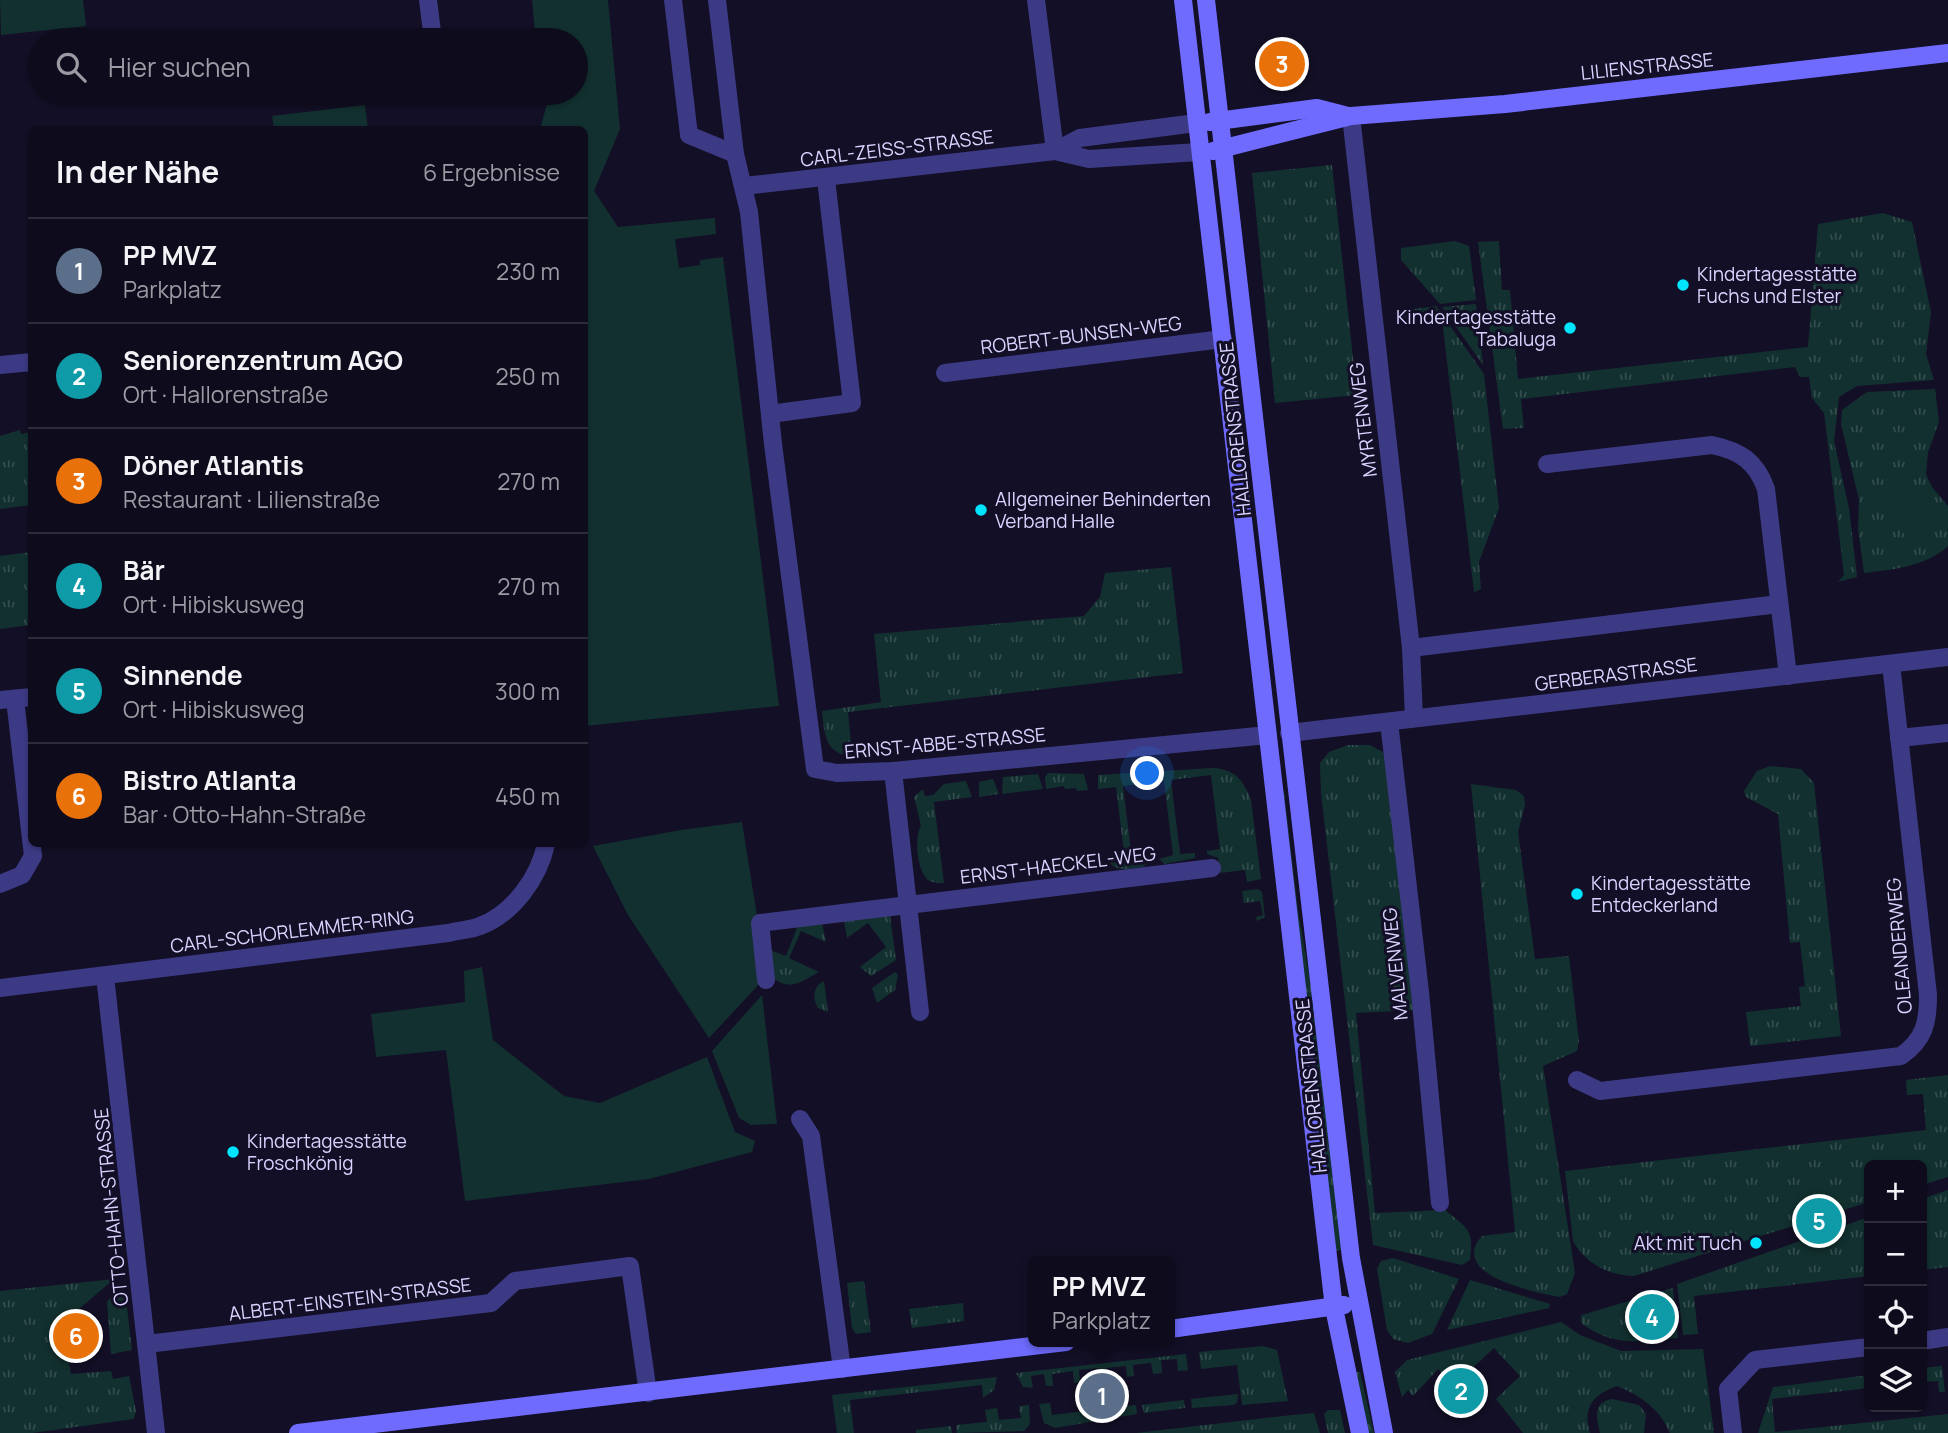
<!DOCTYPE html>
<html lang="de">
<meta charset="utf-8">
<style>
:root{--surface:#0e0b1c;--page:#171425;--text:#f1f3f6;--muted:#9b9ba3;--line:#2e2b3b;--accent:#1a73e8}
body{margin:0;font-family:Manrope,sans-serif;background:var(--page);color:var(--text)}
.controls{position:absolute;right:21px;bottom:21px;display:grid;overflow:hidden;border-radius:10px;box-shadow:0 2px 5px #0004}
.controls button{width:63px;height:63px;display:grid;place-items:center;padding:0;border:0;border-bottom:2px solid var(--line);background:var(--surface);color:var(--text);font:35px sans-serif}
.you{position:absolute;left:1148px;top:774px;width:24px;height:24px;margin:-18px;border:5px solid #fff;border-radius:50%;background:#1a73e8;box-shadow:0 0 0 10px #1a73e833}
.badge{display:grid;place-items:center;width:46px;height:46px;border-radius:50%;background:var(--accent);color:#fff;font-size:23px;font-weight:700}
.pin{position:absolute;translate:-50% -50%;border:4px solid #fff;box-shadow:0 2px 7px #0006}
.popup{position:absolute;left:1028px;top:1256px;width:147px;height:91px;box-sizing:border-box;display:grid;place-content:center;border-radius:10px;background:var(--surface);filter:drop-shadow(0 2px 5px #0005);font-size:23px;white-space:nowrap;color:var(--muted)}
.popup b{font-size:26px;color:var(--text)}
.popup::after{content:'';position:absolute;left:50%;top:100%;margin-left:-14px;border:14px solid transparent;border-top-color:var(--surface)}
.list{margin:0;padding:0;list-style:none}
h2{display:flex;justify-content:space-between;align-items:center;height:91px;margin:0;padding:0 28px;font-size:30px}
h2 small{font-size:23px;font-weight:400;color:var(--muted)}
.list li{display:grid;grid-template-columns:46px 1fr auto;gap:21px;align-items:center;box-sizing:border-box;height:105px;padding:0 28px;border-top:2px solid var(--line)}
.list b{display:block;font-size:26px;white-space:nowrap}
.list p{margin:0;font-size:23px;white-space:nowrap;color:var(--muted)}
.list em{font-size:23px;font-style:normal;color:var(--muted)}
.icon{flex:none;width:38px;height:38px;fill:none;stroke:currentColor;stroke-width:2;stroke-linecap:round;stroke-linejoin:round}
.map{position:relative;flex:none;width:1948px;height:1433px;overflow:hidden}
.search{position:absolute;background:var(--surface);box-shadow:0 2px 5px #0004;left:28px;top:28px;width:560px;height:77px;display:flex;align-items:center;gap:18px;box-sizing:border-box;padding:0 24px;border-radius:38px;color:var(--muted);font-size:26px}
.panel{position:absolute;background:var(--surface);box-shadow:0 2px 5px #0004;left:28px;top:126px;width:560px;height:721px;border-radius:10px}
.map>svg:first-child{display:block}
</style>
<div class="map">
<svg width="1948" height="1433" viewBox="0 0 1948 1433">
<defs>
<pattern id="grass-tufts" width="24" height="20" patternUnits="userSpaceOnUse" patternTransform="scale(1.75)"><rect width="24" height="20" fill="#12302f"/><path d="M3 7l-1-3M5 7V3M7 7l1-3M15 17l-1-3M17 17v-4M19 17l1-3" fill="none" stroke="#344d4e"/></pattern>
</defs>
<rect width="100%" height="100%" fill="#130f26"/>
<!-- grass -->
<g fill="url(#grass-tufts)">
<polygon points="1332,165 1357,395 1275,403 1252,173"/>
<polygon points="1883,213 1912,222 1931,312 1926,354 1934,380 1857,386 1839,397 1834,441 1849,508 1857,577 1838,582 1844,575 1824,413 1812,398 1809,377 1800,377 1795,367 1521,399 1524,428 1503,429 1478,242 1499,241 1502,290 1510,290 1518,379 1808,347 1818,224"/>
<polygon points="1455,241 1469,246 1476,300 1440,304 1401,260 1401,248"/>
<polygon points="1476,304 1483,365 1442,307"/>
<polygon points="1436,306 1484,374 1499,508 1479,562 1481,589 1474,592 1442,319 1403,323 1401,311"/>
<path d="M1935,389L1939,422L1928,452L1926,474L1932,487L1948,506V546C1928,566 1891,570 1864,573L1858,529L1859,500L1841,424L1842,410L1867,392Z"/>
<polygon points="20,430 21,434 31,432 31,505 0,509 0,436"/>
<polygon points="31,552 31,625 0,629 0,556"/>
<path d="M1171,567L1183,673L848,712L851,744L868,742L870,757C831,758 825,749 822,711L881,702L874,634L1084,616L1100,597L1105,573Z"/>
<path d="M1348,745H1370L1383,752L1388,771L1416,1010L1356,1013L1375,1213L1445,1210C1468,1229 1474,1229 1470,1260L1462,1265L1373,1245L1321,793L1320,763L1329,752Z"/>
<polygon points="1770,766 1801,769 1814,783 1841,1036 1750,1046 1746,1012 1801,1006 1799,987 1805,986 1800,942 1790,943 1778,814 1746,797 1744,791 1757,771"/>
<path d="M1213,768C1235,769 1244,781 1251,800L1261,879L1247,882L1245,870L1220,873L1218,858L1207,854V851L1220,849L1211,775L1171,780L1180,854L1195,853V858L1165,864L1159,859L1173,855L1164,781L1123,786L1132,860L1148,858L1144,867C1132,868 1119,873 1110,863L1125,861L1116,787L1098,789V775Z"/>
<polygon points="1048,773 1084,774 1088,790 1077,791 1076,788 1065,789 1064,786 1046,789 1045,777"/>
<polygon points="1038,774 1043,789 1002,794 1003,777"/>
<polygon points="993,779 999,794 979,797 979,782"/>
<path d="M966,781L972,797L934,802L944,883C939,883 932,883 928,880C917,871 914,837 921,826L914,797L923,789L925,796L933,795L944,784Z"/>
<path d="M1471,784L1516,790L1524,796L1525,805L1518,832L1535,959L1569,956L1579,1041L1577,1051L1543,1066L1575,1273L1567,1294L1560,1297C1537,1293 1447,1275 1482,1236L1515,1232Z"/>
<polygon points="1284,791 1298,910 1320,1039 1344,1250 1333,1251 1279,792"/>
<polygon points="1258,889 1262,892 1265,917 1257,921 1256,917 1263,915 1260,901 1244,903 1242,891"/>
<polygon points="890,915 896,960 871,976 860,967 886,947 868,923 847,938 844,920"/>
<path d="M799,923H822L826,942L801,931L789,958L819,972C802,981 791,992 773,978L767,949L786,956Z"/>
<polygon points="895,972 898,975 895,990 877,1003 872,988"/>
<path d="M824,981L828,1012L818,1008C812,998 813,986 824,981Z"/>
<path d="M1948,1075V1177L1922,1185V1165H1869V1202L1634,1276C1608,1275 1586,1264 1573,1241L1565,1171L1926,1130L1923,1094L1907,1095L1906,1080Z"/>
<polygon points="1948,1190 1948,1267 1922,1270 1922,1199"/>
<polygon points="1869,1217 1869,1276 1694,1296 1698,1334 1683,1335 1677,1284"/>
<polygon points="1393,1258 1459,1279 1432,1334 1408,1343 1393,1339 1387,1330 1377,1269 1381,1261"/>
<polygon points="114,1279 72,1315 57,1317 61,1357 68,1357 71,1374 111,1371 113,1379 129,1376 136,1411 134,1419 32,1433 0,1433 0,1291"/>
<polygon points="1470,1280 1550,1304 1549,1308 1447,1330"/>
<polygon points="864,1281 871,1332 856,1334 852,1328 847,1283"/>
<path d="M1673,1288L1678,1338C1638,1341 1615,1348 1581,1323V1315L1585,1314Z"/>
<polygon points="125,1291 132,1350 111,1354 107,1302 113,1295"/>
<polygon points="963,1303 964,1321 912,1328 909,1309"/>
<path d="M1561,1322L1580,1335L1621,1351L1703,1349L1714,1433H1670C1659,1408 1641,1396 1617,1386C1594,1394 1582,1407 1590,1433H1523L1496,1399L1520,1376L1494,1348L1454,1385L1438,1369L1413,1396L1408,1390L1402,1397L1395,1372L1407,1360Z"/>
<polygon points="1263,1346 1277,1350 1288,1401 1242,1405 1237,1365 1201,1369 1199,1352"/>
<polygon points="1186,1354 1188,1370 1178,1371 1177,1359 1161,1360 1162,1373 1153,1374 1151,1363 1133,1365 1134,1376 1127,1377 1126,1366 1106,1368 1107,1379 1100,1380 1099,1368 1079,1370 1080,1382 1074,1383 1073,1371 1052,1374 1053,1386 1046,1386 1044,1374 1031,1376 1033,1388 1023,1387 1016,1373"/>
<polygon points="1942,1366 1945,1392 1939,1392 1938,1381 1922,1382 1922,1368"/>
<polygon points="1356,1372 1360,1372 1374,1433 1366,1433"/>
<polygon points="1869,1375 1869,1388 1772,1399 1775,1432 1948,1414 1948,1433 1758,1433 1773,1387"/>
<polygon points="997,1377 994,1390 983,1398 982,1385 850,1400 854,1433 837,1433 832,1395"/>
<polygon points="1238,1394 1237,1403 1233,1405 1192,1408 1191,1399"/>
<path d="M1612,1399L1639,1405L1646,1414L1644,1433H1600C1596,1418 1593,1402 1612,1399Z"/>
<polygon points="1184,1400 1185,1408 1144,1413 1142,1405"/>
<polygon points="1050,1403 1052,1415 1136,1405 1137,1414 1055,1428 1044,1423 1039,1404"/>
<polygon points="1029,1405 1030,1424 1024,1431 957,1433 956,1425 987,1422 985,1410 997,1408 999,1420 1021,1418 1019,1406"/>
<polygon points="1328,1410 1340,1410 1345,1433 1328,1433 1324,1414"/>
<polygon points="1314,1413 1320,1433 1136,1433 1292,1415"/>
<polygon points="951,1426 952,1433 916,1433 916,1430"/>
</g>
<!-- park -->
<g fill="#12302f">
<polygon points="0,0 83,0 86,26 1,35"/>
<polygon points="532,0 608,0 620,129 594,191 618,227 715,218 716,234 675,239 679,268 700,265 700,260 723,257 779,706 585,726 584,130 540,129 550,93 576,93 576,40 564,40 566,32 535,32"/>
<polygon points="365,105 368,129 274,129 272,116"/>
<path d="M1902,489C1917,491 1932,499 1939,513L1930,534L1916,541L1894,527L1887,515L1891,500Z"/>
<polygon points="742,822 758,922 763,980 709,1038 628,915 593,846 681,830"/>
<polygon points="482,967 493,1040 564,1096 600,1103 707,1057 735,1132 755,1141 752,1152 649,1179 465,1201 446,1050 376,1057 371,1014 465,1002 464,971"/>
<polygon points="762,995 777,1124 751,1125 739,1118 712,1051"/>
</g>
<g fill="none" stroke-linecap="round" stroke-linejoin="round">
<!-- street -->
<g stroke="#3d3a85" stroke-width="18">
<polyline points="428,0 433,40"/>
<polyline points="673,0 689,135 735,154"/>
<polyline points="717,0 735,154 749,212 773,444 815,769 837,773 893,771 1268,735"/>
<polyline points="1036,0 1055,151"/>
<polyline points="1351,116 1411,648 1414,718"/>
<polyline points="1055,151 1089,159 1199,152"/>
<polyline points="744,186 1055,151 1080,138 1196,123"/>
<polyline points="0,365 32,362"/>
<polyline points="945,373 1223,339"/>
<polyline points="770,414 852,403 826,179"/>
<path d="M1547,464L1712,445C1740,451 1756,461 1766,489L1788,676"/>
<polyline points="1411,648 1779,604"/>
<polyline points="0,700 32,697"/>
<polyline points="1389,722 1420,992 1440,1203"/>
<polyline points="1289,733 1948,657"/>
<polyline points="1899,738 1948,733"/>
<polyline points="893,771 920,1012"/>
<polyline points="0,884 22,875 33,856 15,699"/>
<polyline points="105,976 156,1433"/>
<polyline points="766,980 760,923 1212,868"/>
<path d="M0,988L448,933C459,930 471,930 480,926C514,913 539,877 546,844"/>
<path d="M1577,1080L1600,1091L1901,1056C1925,1039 1928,1022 1928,995L1891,664"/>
<polyline points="800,1119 811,1136 842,1369"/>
<polyline points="1922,1341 1948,1337"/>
<polyline points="147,1344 491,1303 515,1281 630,1266 648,1393"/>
<polyline points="1733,1433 1728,1389 1755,1360 1869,1347"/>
</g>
<!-- secondary -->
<g stroke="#6f6bff" stroke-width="18">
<polyline points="1183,0 1334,1308 1360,1433"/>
<polyline points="1206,0 1351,1258 1384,1433"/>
<polyline points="1210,122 1317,108 1348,116"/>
<polyline points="1213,151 1351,116 1505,104 1948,53"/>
<polyline points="1170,1329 1344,1305"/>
<polyline points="298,1433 1066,1342"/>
</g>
</g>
<!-- markers -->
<g fill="#00e5ff" stroke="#130f26" stroke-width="2.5">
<circle cx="1683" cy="285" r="7"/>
<circle cx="1570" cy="328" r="7"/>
<circle cx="981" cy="510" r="7"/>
<circle cx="1577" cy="894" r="7"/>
<circle cx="233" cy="1152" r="7"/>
<circle cx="1756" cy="1243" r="7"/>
</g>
<g text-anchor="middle" stroke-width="6" stroke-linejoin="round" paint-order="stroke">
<!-- street labels -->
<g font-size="19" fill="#d9d4ff" stroke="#130f26">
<text transform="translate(1647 66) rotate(-6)" y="7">LILIENSTRASSE</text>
<text transform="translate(897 148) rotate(-7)" y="7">CARL-ZEISS-STRASSE</text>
<text transform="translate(1081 335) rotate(-7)" y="7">ROBERT-BUNSEN-WEG</text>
<text transform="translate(1363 420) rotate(-97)" y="7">MYRTENWEG</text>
<text transform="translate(1235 429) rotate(-96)" y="7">HALLORENSTRASSE</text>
<text transform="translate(1616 674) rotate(-7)" y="7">GERBERASTRASSE</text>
<text transform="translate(945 743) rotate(-5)" y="7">ERNST-ABBE-STRASSE</text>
<text transform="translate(1058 865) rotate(-7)" y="7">ERNST-HAECKEL-WEG</text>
<text transform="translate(292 931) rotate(-7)" y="7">CARL-SCHORLEMMER-RING</text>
<text transform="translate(1899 946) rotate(-95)" y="7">OLEANDERWEG</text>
<text transform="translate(1395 964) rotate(-96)" y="7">MALVENWEG</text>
<text transform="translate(1311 1086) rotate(-96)" y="7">HALLORENSTRASSE</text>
<text transform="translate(111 1207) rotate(-96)" y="7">OTTO-HAHN-STRASSE</text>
<text transform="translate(350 1299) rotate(-7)" y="7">ALBERT-EINSTEIN-STRASSE</text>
</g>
<!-- poi labels -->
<g font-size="19" fill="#d9d4ff" stroke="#130f26" text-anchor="start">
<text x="1697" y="281">Kindertagesstätte<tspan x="1697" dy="22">Fuchs und Elster</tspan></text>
<text x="1556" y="324" text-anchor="end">Kindertagesstätte<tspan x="1556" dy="22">Tabaluga</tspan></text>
<text x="995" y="506">Allgemeiner Behinderten<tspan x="995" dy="22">Verband Halle</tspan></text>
<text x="1591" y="890">Kindertagesstätte<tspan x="1591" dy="22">Entdeckerland</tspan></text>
<text x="247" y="1148">Kindertagesstätte<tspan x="247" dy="22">Froschkönig</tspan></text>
<text x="1742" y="1250" text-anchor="end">Akt mit Tuch</text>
</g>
</g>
</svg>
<div class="controls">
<button>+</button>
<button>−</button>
<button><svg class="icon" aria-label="locate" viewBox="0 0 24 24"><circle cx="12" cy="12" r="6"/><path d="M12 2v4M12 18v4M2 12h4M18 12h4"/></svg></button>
<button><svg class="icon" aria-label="layers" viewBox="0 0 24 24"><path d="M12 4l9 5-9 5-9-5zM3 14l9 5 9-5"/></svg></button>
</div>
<div class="you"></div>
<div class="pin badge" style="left:1102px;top:1396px;background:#5c6f8a">1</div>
<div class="popup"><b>PP MVZ</b>Parkplatz</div>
<div class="pin badge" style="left:1461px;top:1391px;background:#0f9aa8">2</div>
<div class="pin badge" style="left:1282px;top:64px;background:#e8710a">3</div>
<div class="pin badge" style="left:1652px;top:1317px;background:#0f9aa8">4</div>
<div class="pin badge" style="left:1819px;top:1221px;background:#0f9aa8">5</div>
<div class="pin badge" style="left:76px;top:1336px;background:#e8710a">6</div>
<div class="search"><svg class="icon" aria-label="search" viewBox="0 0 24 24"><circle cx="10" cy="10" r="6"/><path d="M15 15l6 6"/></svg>Hier suchen</div>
<section class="panel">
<h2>In der Nähe<small>6 Ergebnisse</small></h2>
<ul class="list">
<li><span class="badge" style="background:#5c6f8a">1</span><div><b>PP MVZ</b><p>Parkplatz</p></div><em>230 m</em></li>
<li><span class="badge" style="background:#0f9aa8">2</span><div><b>Seniorenzentrum AGO</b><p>Ort · Hallorenstraße</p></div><em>250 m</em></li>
<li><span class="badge" style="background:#e8710a">3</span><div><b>Döner Atlantis</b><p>Restaurant · Lilienstraße</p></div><em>270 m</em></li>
<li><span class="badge" style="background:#0f9aa8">4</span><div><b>Bär</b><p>Ort · Hibiskusweg</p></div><em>270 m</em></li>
<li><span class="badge" style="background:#0f9aa8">5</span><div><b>Sinnende</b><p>Ort · Hibiskusweg</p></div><em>300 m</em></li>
<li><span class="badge" style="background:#e8710a">6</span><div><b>Bistro Atlanta</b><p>Bar · Otto-Hahn-Straße</p></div><em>450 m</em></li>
</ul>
</section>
</div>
